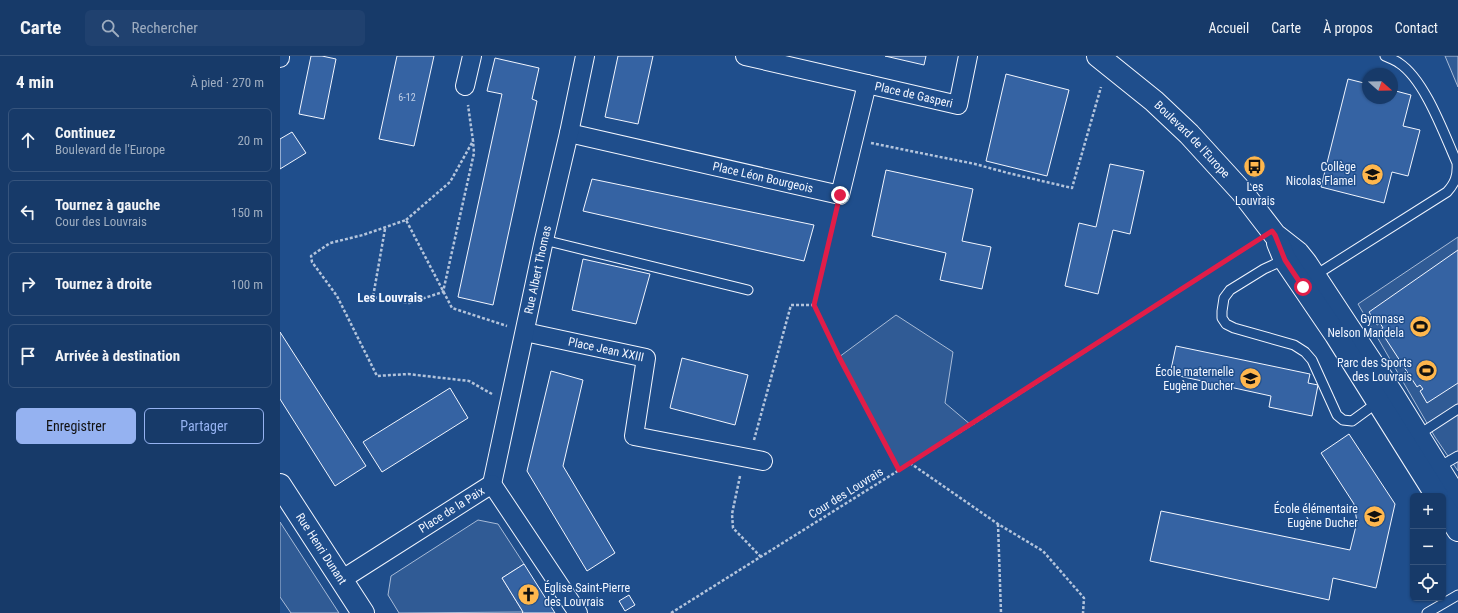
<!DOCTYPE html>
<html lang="fr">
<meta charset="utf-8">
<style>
:root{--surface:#173a69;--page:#20416f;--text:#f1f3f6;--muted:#9eadc0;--line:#36547d;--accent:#95b2f1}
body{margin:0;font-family:"Roboto Condensed",sans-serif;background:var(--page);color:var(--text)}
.controls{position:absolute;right:12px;bottom:12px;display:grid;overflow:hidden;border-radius:6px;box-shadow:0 1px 3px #0004}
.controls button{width:36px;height:36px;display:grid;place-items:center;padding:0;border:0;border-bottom:1px solid var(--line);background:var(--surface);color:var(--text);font:20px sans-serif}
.compass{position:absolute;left:1082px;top:12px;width:36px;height:36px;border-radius:50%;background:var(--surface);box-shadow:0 1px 3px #0004;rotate:110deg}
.stop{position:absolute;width:12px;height:12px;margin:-9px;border:3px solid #e11d48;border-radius:50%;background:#fff}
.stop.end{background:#e11d48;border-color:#fff;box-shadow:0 1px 4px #0008}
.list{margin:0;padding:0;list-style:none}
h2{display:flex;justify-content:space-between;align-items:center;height:52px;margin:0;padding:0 16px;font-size:17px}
h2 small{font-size:13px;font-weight:400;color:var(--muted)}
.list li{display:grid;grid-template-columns:26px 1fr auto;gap:12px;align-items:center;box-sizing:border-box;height:64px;margin:0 8px 8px;padding:0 8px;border:1px solid var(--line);border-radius:6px}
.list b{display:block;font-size:15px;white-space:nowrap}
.list p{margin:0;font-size:13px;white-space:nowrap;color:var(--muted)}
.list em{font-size:13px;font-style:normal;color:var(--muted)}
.actions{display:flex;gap:8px;padding:12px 16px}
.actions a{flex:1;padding:9px 0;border:1px solid var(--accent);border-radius:6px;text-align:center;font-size:14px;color:var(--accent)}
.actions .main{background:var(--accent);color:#111}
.icon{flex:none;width:22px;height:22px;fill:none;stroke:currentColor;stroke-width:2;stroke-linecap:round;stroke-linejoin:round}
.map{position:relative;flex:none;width:1178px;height:557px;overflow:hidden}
header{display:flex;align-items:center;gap:24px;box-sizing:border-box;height:56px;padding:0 20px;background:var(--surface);border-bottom:1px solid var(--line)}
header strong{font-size:19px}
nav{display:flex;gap:22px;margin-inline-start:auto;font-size:14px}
.search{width:280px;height:36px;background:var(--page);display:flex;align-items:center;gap:10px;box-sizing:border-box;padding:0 14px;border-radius:6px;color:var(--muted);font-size:15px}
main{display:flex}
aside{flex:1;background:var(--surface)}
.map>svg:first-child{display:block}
</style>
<header>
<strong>Carte</strong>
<div class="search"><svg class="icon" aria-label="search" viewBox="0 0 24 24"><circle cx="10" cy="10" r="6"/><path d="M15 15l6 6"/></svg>Rechercher</div>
<nav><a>Accueil</a><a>Carte</a><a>À propos</a><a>Contact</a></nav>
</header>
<main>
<aside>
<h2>4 min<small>À pied · 270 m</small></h2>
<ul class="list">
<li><svg class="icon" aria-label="ahead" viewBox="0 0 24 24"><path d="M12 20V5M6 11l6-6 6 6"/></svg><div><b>Continuez</b><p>Boulevard de l'Europe</p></div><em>20 m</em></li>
<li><svg class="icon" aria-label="left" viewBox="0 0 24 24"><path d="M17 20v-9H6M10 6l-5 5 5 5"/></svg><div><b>Tournez à gauche</b><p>Cour des Louvrais</p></div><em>150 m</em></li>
<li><svg class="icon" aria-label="right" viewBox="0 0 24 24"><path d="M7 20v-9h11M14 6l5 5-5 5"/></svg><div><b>Tournez à droite</b></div><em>100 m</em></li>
<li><svg class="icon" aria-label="arrive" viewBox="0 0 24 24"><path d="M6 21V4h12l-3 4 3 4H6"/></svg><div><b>Arrivée à destination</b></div></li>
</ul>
<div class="actions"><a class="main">Enregistrer</a><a>Partager</a></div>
</aside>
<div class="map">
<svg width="1178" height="557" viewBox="0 0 1178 557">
<rect width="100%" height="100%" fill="#1f4e8c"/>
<!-- built -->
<g fill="#305b95" stroke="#a8bbd7">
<polygon points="1165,0 1178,0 1178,31"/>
<polygon points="1178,181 1178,415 1155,381 1078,248"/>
<polygon points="616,259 673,296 665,347 691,369 619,414 559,301"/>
<polygon points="198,464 218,468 244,508 222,522 243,556 119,557 108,539 111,520"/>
<polygon points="0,466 59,557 11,557 0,541"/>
</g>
<!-- building -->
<g fill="#3563a3" stroke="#f2f6ff">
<polygon points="31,0 42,0 56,3 44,63 19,58"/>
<polygon points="117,0 154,0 134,90 99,83"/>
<polygon points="338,0 373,0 358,68 325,61"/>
<polygon points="605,0 646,0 644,9"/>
<polygon points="215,2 259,12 252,43 257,45 213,249 178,241 222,38 207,35"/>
<polygon points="726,18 789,34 767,120 706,105"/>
<polygon points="1068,23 1088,28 1088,42 1112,42 1112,34 1131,39 1123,70 1140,74 1128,120 1112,116 1104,147 1041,131"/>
<polygon points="12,76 26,97 0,113 0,83"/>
<polygon points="830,108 864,115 850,178 833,174 818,238 785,230 799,167 816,171"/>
<polygon points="606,114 693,133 682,185 711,191 702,233 660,224 666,197 592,180"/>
<polygon points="312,123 534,169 524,205 303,155"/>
<polygon points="1178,194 1178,327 1147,347 1140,335 1143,333 1140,329 1137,331 1100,274 1103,272 1100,267 1097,269 1089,256"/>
<polygon points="303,203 370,218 356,268 292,254"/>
<polygon points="0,276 86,410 55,430 0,343"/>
<polygon points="896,290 1030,318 1028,327 1038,329 1032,360 989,351 991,340 890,318"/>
<polygon points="402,302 468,319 455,369 390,352"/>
<polygon points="271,315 303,324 283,410 335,497 307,515 247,415"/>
<polygon points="170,332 188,362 102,416 83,386"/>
<polygon points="1069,378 1115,448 1096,532 1053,522 1049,544 870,505 881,455 1070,494 1077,466 1074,448 1041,397"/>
<polygon points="244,508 275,557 242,557 243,556 222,522"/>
<polygon points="349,539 355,549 345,555 339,545"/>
</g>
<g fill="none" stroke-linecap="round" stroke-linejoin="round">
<defs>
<g id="service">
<polyline points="264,184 468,234"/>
<polyline points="1006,203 984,213 950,234 944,242 942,255 942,262 946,268 954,272 1014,289 1025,296 1032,304 1057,359 1063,364 1072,365 1098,346"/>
<path d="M1034,220L1167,136C1175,127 1178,120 1177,107C1164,78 1145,24 1119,7C1115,4 1109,2 1105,0"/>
<polyline points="1138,379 1178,353"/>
<polyline points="1157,412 1178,400"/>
<polyline points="1147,557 1178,539"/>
</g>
<g id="minor">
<polyline points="0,2 0,0"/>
<path id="s1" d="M587,28L678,49L688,0"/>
<polyline points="185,30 192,0"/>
<path id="s2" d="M289,77L560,139L587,28L465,0"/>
<path id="s3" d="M245,276L366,302L354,380L483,405"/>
<path id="s4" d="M212,428L264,184L289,77L305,0"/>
<path id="s5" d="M61,524L212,428L298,557"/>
</g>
<g id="tertiary">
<path id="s6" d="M818,0L874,45L909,78L962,136L995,179L1018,197L1026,207L1113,339L1178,444"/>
<polyline points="998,187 1005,204 1056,279 1157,440"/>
<path id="s7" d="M0,429L83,557"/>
<polyline points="1163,450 1178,474"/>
</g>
</defs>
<!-- service casing -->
<use href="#service" stroke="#f2f6ff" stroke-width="11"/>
<!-- minor casing -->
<use href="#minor" stroke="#f2f6ff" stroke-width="20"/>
<!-- tertiary casing -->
<use href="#tertiary" stroke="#f2f6ff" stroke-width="24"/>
<!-- path -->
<g stroke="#b3c4dc" stroke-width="2.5" stroke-dasharray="3 2" stroke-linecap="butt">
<polyline points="591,87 695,108 728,117 792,132 821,31"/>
<polyline points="556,158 534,249 559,301 619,414"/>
<polyline points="126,164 170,126 193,85 188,49"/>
<polyline points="105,173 93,241 129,247 163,236 194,97 193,85"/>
<polyline points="212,338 189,325 128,318 97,320 57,240 32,206 31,200 50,187 83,179 126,164 172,252 227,270"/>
<polyline points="474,384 511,249 534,249"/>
<polyline points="630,407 718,468 763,495 804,542 803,557"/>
<polyline points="460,420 452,458 453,472 481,501"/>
<polyline points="718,468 721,557"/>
<polyline points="391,557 691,369 975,186"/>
</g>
<!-- service -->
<use href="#service" stroke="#1f4e8c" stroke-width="9"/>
<!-- minor -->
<use href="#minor" stroke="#1f4e8c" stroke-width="18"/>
<!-- tertiary -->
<use href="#tertiary" stroke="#1f4e8c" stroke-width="22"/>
</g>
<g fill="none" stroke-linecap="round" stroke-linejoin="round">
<!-- route -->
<polyline stroke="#e11d48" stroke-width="5" points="560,139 534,249 559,301 619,414 992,175 995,179 1005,204 1023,231"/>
</g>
<!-- icons -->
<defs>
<symbol id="bus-disc" viewBox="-11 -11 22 22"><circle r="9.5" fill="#ffb74d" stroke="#1f4e8c"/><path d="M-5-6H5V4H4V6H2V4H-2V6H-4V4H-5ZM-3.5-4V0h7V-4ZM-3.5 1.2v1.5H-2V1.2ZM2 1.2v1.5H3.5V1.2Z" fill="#111"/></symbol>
<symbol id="school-disc" viewBox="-11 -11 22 22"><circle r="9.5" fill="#ffb74d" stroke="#1f4e8c"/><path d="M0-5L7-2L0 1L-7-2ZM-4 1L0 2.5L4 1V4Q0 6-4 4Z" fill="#111"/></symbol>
<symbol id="stadium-disc" viewBox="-11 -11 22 22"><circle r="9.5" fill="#ffb74d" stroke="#1f4e8c"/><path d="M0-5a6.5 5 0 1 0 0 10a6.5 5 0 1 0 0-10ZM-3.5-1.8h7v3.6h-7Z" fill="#111"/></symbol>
<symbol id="church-disc" viewBox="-11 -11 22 22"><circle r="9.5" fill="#ffb74d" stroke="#1f4e8c"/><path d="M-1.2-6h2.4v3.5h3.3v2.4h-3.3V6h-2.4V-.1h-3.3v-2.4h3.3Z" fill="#111"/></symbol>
</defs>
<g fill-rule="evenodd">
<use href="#bus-disc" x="962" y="98" width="25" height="25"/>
<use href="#school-disc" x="1080" y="106" width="25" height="25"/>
<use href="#stadium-disc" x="1128" y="258" width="25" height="25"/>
<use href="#stadium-disc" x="1134" y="302" width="25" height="25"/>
<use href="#school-disc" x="958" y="310" width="25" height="25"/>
<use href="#school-disc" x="1082" y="448" width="25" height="25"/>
<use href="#church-disc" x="236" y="526" width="25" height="25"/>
</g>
<g text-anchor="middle" stroke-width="3" stroke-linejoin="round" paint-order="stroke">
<!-- number labels -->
<g font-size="10" fill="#c3d1e8">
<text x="127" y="45">6-12</text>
</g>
<!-- street labels -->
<g font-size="12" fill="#f2f6ff" stroke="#1f4e8c">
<text dy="4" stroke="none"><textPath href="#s1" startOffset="48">Place de Gasperi</textPath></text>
<text dy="4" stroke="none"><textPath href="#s6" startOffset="126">Boulevard de l'Europe</textPath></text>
<text dy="4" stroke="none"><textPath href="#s2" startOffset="199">Place Léon Bourgeois</textPath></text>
<text dy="4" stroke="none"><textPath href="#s4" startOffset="219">Rue Albert Thomas</textPath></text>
<text dy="4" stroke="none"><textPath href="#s3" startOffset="83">Place Jean XXIII</textPath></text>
<text transform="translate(566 437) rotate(-32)" y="4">Cour des Louvrais</text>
<text dy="4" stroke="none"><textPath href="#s5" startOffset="131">Place de la Paix</textPath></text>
<text dy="4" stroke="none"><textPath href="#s7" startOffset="76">Rue Henri Dunant</textPath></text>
</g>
<!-- poi labels -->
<g font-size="12" fill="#f2f6ff" stroke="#1f4e8c" text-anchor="end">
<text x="1076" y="115">Collège<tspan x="1076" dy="14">Nicolas Flamel</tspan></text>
<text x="975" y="135" text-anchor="middle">Les<tspan x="975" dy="14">Louvrais</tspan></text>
<text x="1124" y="267">Gymnase<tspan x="1124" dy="14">Nelson Mandela</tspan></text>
<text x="1132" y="311">Parc des Sports<tspan x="1132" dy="14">des Louvrais</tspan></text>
<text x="954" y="320">École maternelle<tspan x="954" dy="14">Eugène Ducher</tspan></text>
<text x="1078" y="457">École élémentaire<tspan x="1078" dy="14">Eugène Ducher</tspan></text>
<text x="264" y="536" text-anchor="start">Église Saint-Pierre<tspan x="264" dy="14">des Louvrais</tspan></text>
</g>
<!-- neighbourhood labels -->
<g font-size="13" font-weight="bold" fill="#f2f6ff" stroke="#1f4e8c">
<text x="110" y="246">Les Louvrais</text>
</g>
</g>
</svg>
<div class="controls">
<button>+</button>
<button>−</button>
<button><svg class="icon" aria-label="locate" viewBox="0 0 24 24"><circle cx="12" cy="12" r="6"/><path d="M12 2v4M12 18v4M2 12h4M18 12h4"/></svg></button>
</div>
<svg class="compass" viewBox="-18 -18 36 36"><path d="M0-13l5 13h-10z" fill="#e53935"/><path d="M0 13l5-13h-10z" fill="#9eadc0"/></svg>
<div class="stop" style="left:1023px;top:231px"></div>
<div class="stop end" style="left:560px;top:139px"></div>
</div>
</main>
